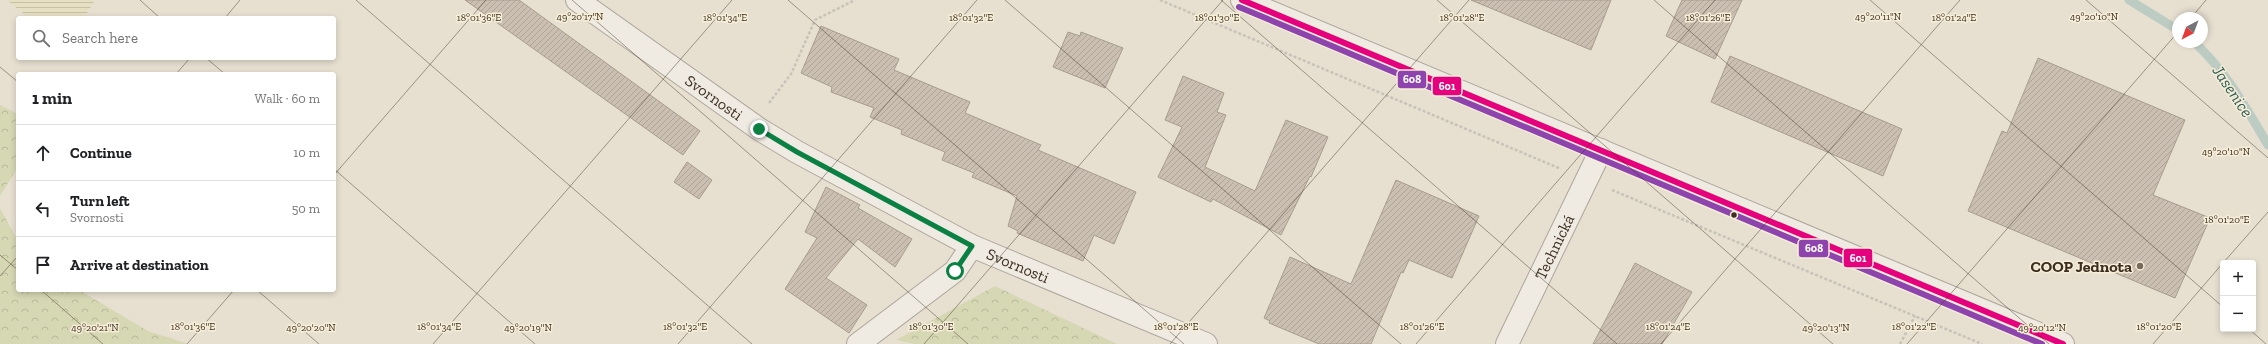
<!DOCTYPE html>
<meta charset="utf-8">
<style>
:root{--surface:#fff;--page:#f2f2f2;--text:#202124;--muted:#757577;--line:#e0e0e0}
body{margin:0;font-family:"Zilla Slab",serif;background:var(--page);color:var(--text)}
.controls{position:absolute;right:12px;bottom:12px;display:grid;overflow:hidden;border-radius:4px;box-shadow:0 2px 6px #0003}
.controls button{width:36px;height:36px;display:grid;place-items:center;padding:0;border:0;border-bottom:1px solid var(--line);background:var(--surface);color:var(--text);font:20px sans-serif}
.compass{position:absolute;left:2172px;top:12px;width:36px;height:36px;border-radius:50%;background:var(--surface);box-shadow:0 2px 6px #0003;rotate:221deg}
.stop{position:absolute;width:12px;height:12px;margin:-9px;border:3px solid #0b8043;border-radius:50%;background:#fff}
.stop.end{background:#0b8043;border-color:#fff;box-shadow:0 1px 4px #0008}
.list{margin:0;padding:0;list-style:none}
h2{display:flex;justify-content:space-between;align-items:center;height:52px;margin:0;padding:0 16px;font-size:17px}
h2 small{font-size:13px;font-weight:400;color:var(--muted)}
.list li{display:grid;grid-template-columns:26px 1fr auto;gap:12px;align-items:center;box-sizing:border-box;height:56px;padding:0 16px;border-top:1px solid var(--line)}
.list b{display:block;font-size:15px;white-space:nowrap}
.list p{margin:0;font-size:13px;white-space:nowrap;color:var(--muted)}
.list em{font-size:13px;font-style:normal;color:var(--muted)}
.icon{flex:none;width:22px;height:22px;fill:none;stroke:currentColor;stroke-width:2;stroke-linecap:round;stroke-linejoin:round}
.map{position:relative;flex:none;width:2268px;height:344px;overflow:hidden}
.search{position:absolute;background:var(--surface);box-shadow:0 2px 6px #0003;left:16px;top:16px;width:320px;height:44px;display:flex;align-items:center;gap:10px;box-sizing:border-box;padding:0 14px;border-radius:4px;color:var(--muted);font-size:15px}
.panel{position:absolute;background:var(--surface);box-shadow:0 2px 6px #0003;left:16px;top:72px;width:320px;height:220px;border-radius:4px}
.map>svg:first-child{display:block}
</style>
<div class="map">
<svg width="2268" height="344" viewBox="0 0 2268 344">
<defs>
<pattern id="farmland-rules" width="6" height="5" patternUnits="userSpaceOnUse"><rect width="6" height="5" fill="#e6dfc2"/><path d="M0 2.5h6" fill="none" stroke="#c6c0a6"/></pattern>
<pattern id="forest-crowns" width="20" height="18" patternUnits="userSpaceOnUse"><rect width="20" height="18" fill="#d6d7b3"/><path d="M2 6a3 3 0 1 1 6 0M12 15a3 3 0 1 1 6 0" fill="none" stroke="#b9b99a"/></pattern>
<pattern id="building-hatch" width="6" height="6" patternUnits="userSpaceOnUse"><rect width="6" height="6" fill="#cbbfb2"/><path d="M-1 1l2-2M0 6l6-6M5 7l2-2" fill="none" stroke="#afa499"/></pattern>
</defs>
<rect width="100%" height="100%" fill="#e7e0d1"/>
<!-- farmland -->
<polygon fill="url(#farmland-rules)" points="7,0 95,0 84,18 29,18"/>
<!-- forest -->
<g fill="url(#forest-crowns)">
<polygon points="0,105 18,114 18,167 0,196"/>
<polygon points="0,208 18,241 18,290 79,290 148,331 189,344 0,344"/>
<polygon points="995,286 1117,344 914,344 896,340"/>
</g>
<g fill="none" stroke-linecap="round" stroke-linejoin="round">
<!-- stream -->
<g stroke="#bcccc2" stroke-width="9">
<polyline points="2129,0 2178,30"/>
<path d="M2194,42C2226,71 2246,108 2268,145"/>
</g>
</g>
<!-- building -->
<g fill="url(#building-hatch)" stroke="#a89c90">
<polygon points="465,0 519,0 700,131 683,155"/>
<polygon points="1471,0 1611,0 1591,50"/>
<polygon points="1682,0 1742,0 1715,59 1666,36"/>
<polygon points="821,26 899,59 894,70 970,102 965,113 1041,145 1038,150 1136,192 1114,244 1094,235 1083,261 1017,233 1018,231 1008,226 1017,196 972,177 974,173 942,160 945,152 901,134 902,130 870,117 874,108 831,92 832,87 801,73"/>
<polygon points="1068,32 1080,36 1081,32 1123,48 1105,88 1053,67"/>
<polygon points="1730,56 1902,129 1883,176 1711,102"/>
<polygon points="2038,58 2185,120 2153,195 2210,218 2175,298 1968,211 2002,131 2007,133"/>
<polygon points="1183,76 1224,93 1217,112 1226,115 1205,167 1255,191 1286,120 1328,137 1311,177 1310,176 1281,235 1213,199 1211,202 1158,177 1182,127 1165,120"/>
<polygon points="687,162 712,180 699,199 674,182"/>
<polygon points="1396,180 1479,216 1452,278 1409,260 1403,273 1401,272 1371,344 1319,344 1269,323 1270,321 1264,318 1290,257 1351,284"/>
<polygon points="826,187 860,205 858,208 912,239 895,267 858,239 826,278 867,305 849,333 785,289 817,238 805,232"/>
<polygon points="1635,263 1692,292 1662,344 1593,344"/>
</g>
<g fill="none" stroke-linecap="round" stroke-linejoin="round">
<defs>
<g id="minor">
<path id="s1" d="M577,0L759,129L797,152L972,246L1206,344"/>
<polyline points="1242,0 2063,344"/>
<polyline points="858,344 955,271 972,246"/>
<path id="s2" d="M1507,344L1601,150"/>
</g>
</defs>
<!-- minor casing -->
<use href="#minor" stroke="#ada599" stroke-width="24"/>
<!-- path -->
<g stroke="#c8c2b9" stroke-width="2.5" stroke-dasharray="3 2" stroke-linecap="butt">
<polyline points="1160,0 1561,169"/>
<polyline points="769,103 791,74 815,20 855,0"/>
<polyline points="1612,190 1982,344"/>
<polyline points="1900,344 1915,316"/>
</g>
<!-- minor -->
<use href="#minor" stroke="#efebe3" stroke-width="22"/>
<defs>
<polyline id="bus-1" points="1242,0 2063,344"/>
<polyline id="bus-2" points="1239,7 2042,344"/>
</defs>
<!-- bus-1 casing -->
<use href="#bus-1" stroke="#f7eed8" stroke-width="9"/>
<!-- bus-2 casing -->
<use href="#bus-2" stroke="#f7eed8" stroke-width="9"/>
<!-- bus-1 -->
<use href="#bus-1" stroke="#e5007d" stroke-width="6"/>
<!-- bus-2 -->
<use href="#bus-2" stroke="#8e44ad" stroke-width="6"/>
</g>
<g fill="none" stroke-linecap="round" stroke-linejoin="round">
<!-- route -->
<polyline stroke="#0b8043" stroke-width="5" points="759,129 797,152 972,246 955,271"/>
</g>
<!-- ticks -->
<path fill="none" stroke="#3d2e20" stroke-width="1" stroke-opacity="0.45" d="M140,0L160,18M356,0L752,344M572,0L968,344M788,0L1184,344M1005,0L1401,344M1221,0L1617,344M1437,0L1833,344M1654,0L2049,344M1870,0L2223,307M2086,0L2268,158M225,18L240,0M2191,18L2206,0M206,58L225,74M0,67L18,82M176,74L190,58M334,169L535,344M334,175L486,0M0,255L18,270M2223,263L2268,212M0,276L18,256M41,290L103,344M257,290L319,344M2249,329L2266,344M187,344L234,290M433,344L732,0M678,344L977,0M924,344L1223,0M1170,344L1469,0M1416,344L1715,0M1661,344L1960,0M1907,344L2178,32M2153,344L2223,263"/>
<!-- markers -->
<circle fill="#3d2e20" stroke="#f7eed8" stroke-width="1.5" cx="1734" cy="215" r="3.5"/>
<circle fill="#786c5e" stroke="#f7eed8" stroke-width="1.5" cx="2140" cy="266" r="4"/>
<g text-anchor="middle" stroke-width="3" stroke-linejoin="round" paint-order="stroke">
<!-- street labels -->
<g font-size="16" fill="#3d2e20" stroke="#f7eed8">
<text dy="6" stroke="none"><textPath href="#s1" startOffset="168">Svornosti</textPath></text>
<text dy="6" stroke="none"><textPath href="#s2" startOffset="108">Technická</textPath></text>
<text dy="6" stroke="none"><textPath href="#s1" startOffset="516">Svornosti</textPath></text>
</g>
<!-- poi labels -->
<g font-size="16" font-weight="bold" fill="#3d2e20" stroke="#f7eed8" text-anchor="end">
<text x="2132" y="272">COOP Jednota</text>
</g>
<!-- water labels -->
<g font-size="17" font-style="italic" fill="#2f5d5a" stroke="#f7eed8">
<text transform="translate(2233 91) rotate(56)" y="6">Jasenice</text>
</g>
</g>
<g font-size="10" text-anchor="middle" fill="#3d2e20" stroke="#f7eed8" stroke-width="3" stroke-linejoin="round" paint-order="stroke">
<text x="580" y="20">49°20'17"N</text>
<text x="1878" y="20">49°20'11"N</text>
<text x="2094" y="20">49°20'10"N</text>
<text x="1462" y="21">18°01'28"E</text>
<text x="1708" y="21">18°01'26"E</text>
<text x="479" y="21">18°01'36"E</text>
<text x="725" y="21">18°01'34"E</text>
<text x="971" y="21">18°01'32"E</text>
<text x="1217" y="21">18°01'30"E</text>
<text x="1954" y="21">18°01'24"E</text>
<text x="2226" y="155">49°20'10"N</text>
<text x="2227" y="223">18°01'20"E</text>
<text x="193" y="330">18°01'36"E</text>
<text x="439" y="330">18°01'34"E</text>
<text x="685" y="330">18°01'32"E</text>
<text x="931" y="330">18°01'30"E</text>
<text x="1176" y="330">18°01'28"E</text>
<text x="1422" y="330">18°01'26"E</text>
<text x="1668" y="330">18°01'24"E</text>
<text x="1914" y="330">18°01'22"E</text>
<text x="2159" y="330">18°01'20"E</text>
<text x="95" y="331">49°20'21"N</text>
<text x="311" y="331">49°20'20"N</text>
<text x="528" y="331">49°20'19"N</text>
<text x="1826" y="331">49°20'13"N</text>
<text x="2042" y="331">49°20'12"N</text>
</g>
<g stroke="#f7eed8" stroke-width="1.5">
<rect x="1397" y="70" width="30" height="19" rx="4" fill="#8e44ad"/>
<rect x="1432" y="76" width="30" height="20" rx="4" fill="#e5007d"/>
<rect x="1798" y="239" width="31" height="19" rx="4" fill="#8e44ad"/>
<rect x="1843" y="248" width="30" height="20" rx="4" fill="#e5007d"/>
</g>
<g font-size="11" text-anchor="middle" font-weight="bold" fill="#fff">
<text x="1412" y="83">608</text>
<text x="1447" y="90">601</text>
<text x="1814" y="252">608</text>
<text x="1858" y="262">601</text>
</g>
</svg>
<div class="controls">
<button>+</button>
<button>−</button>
</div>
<svg class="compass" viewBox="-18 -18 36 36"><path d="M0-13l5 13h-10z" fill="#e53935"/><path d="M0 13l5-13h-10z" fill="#757577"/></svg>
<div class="stop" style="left:955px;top:271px"></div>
<div class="stop end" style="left:759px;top:129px"></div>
<div class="search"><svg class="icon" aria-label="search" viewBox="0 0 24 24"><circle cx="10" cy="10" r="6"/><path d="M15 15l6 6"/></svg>Search here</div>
<section class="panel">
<h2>1 min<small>Walk · 60 m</small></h2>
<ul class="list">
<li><svg class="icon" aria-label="ahead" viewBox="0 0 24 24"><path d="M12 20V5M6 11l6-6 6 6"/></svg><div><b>Continue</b></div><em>10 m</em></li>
<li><svg class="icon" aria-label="left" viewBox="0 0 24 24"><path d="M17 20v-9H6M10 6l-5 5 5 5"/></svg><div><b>Turn left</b><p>Svornosti</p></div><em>50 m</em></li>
<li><svg class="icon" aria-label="arrive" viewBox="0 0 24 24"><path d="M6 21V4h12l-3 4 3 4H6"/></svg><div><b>Arrive at destination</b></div></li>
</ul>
</section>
</div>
